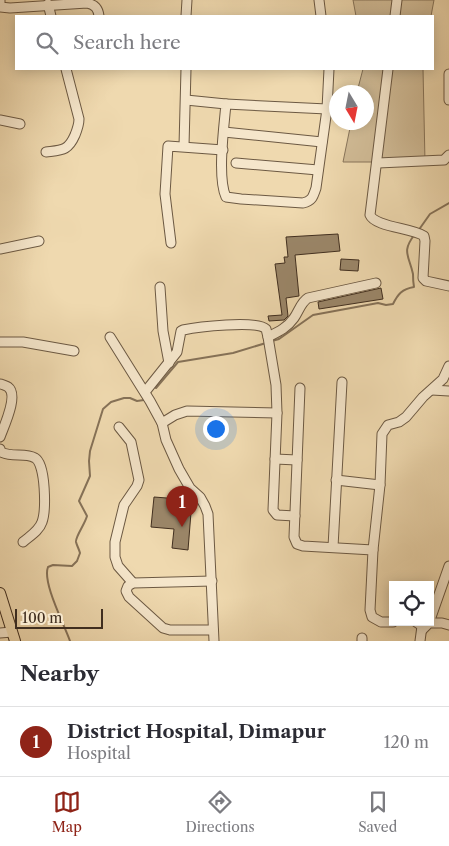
<!DOCTYPE html>
<style>
:root{--surface:#fff;--page:#f7f7f7;--text:#2b2b33;--muted:#7c7c81;--line:#e1e1e2;--accent:#8f2418}
body{margin:0;font-family:"Libre Caslon Text",serif;background:var(--page);color:var(--text)}
.controls{position:absolute;right:15px;bottom:15px;display:grid;overflow:hidden;border-radius:0px;box-shadow:0 2px 12px #0003}
.controls button{width:45px;height:45px;display:grid;place-items:center;padding:0;border:0;border-bottom:1px solid var(--line);background:var(--surface);color:var(--text);font:25px sans-serif}
.compass{position:absolute;left:329px;top:85px;width:45px;height:45px;border-radius:50%;background:var(--surface);box-shadow:0 2px 12px #0003;rotate:170deg}
.scale{position:absolute;left:15px;bottom:12px;width:88px;box-sizing:border-box;padding-left:5px;border:2px solid #402e1f;border-top:0;font-size:14px;line-height:18px;white-space:nowrap;color:#402e1f;-webkit-text-stroke:4px #f5e6cb;paint-order:stroke}
.you{position:absolute;left:215px;top:428px;width:18px;height:18px;margin:-12px;border:4px solid #fff;border-radius:50%;background:#1a73e8;box-shadow:0 0 0 8px #1a73e833}
.badge{display:grid;place-items:center;width:32px;height:32px;border-radius:50%;background:var(--accent);color:#fff;font-size:16px;font-weight:700}
.pin{position:absolute;translate:-50% -41px;filter:drop-shadow(0 1px 2px #0008)}
.pin::after{content:'';position:absolute;top:26px;width:18px;height:15px;background:inherit;clip-path:polygon(0 0,100% 0,50% 100%)}
.list{margin:0;padding:0;list-style:none}
h2{display:flex;justify-content:space-between;align-items:center;height:65px;margin:0;padding:0 20px;font-size:21px}
h2 small{font-size:16px;font-weight:400;color:var(--muted)}
.list li{display:grid;grid-template-columns:32px 1fr auto;gap:15px;align-items:center;box-sizing:border-box;height:70px;padding:0 20px;border-top:1px solid var(--line)}
.list b{display:block;font-size:19px;white-space:nowrap}
.list p{margin:0;font-size:16px;white-space:nowrap;color:var(--muted)}
.list em{font-size:16px;font-style:normal;color:var(--muted)}
.icon{flex:none;width:28px;height:28px;fill:none;stroke:currentColor;stroke-width:2;stroke-linecap:round;stroke-linejoin:round}
.map{position:relative;flex:none;width:449px;height:641px;overflow:hidden}
.search{position:absolute;background:var(--surface);box-shadow:0 2px 12px #0003;left:15px;right:15px;top:15px;height:55px;display:flex;align-items:center;gap:12px;box-sizing:border-box;padding:0 18px;border-radius:0px;color:var(--muted);font-size:19px}
.sheet{height:135px;background:var(--surface)}
nav{display:flex;justify-content:space-around;align-items:center;box-sizing:border-box;height:70px;border-top:1px solid var(--line);background:var(--surface);font-size:14px;color:var(--muted)}
nav a{display:grid;justify-items:center;gap:2px}
nav .on{color:var(--accent)}
.map>svg:first-child{display:block}
</style>
<div class="map">
<svg width="449" height="641" viewBox="0 0 449 641">
<rect width="100%" height="100%" fill="#efd9af"/>
<filter id="stains"><feTurbulence type="fractalNoise" baseFrequency=".004" numOctaves="4"/><feColorMatrix values="0 0 0 0 .2 0 0 0 0 .09 0 0 0 0 .02 0 0 0 .5 -.17"/></filter>
<radialGradient id="worn" r=".72"><stop offset=".6" stop-color="#630" stop-opacity="0"/><stop offset="1" stop-color="#630" stop-opacity=".3"/></radialGradient>
<!-- green -->
<g fill="#d1bc97" stroke="#88755b">
<polygon points="353,0 434,0 431,16 356,16"/>
<polygon points="363,69 423,69 425,162 343,162 351,123 366,122 366,92 357,92"/>
</g>
<g fill="none" stroke-linecap="round" stroke-linejoin="round">
<!-- stream -->
<g stroke="#867258" stroke-width="2">
<polyline points="418,231 430,214 449,203"/>
<path d="M272,341L279,339L313,315L378,303L386,305L393,304C398,294 402,289 414,287C413,282 413,278 413,274C409,255 401,252 415,234"/>
<polyline points="156,388 178,362 233,353 266,343"/>
<path d="M70,641C64,624 42,582 48,567L53,565L72,566L77,561L80,553C79,549 77,546 76,542C75,537 85,524 87,516L79,501L90,476L89,461L90,451L103,409L111,402L124,398H130L137,401L144,400"/>
</g>
</g>
<!-- building -->
<g fill="#9b876a" stroke="#402e1f">
<polygon points="338,234 340,251 295,255 299,296 286,298 288,316 284,320 269,321 268,316 282,315 275,264 285,263 284,257 288,257 286,237"/>
<polygon points="341,259 359,260 358,271 340,270"/>
<polygon points="381,288 383,299 319,309 318,302"/>
<polygon points="154,497 192,500 188,550 172,548 174,529 151,527"/>
</g>
<g fill="none" stroke-linecap="round" stroke-linejoin="round">
<defs>
<g id="minor">
<path d="M0,0V7L10,8L87,3C95,5 98,8 99,16"/>
<polyline points="319,0 321,16"/>
<polyline points="48,4 51,16"/>
<polyline points="186,16 187,0"/>
<polyline points="395,16 397,0"/>
<path d="M388,69L370,215C375,227 412,228 424,236L425,241L423,278L426,281L449,286"/>
<polyline points="449,74 449,100"/>
<path d="M186,100L226,104C224,126 217,178 226,197L241,199L303,203C312,201 313,197 316,188L327,109L329,69"/>
<polyline points="226,104 327,109"/>
<polyline points="0,120 20,124"/>
<polyline points="224,132 322,142"/>
<polyline points="184,146 186,69"/>
<path d="M46,152C62,150 68,151 75,135C77,130 79,125 79,119L66,69"/>
<polyline points="236,163 318,170"/>
<polyline points="378,163 444,160 449,155"/>
<polyline points="171,243 165,194 168,146 223,150"/>
<polyline points="0,249 39,241"/>
<polyline points="160,287 163,331 169,363"/>
<polyline points="110,337 150,401 162,423 166,440 179,469 190,488 200,497 205,506 208,514 214,641"/>
<polyline points="0,342 23,342 74,351"/>
<path d="M0,384C1,384 7,386 8,387C19,395 4,426 0,437"/>
<polyline points="300,388 294,537 297,544 303,546 373,550 370,610 372,617 381,622 393,622"/>
<polyline points="432,390 449,391"/>
<path d="M145,392L177,352L181,331L183,330C197,327 256,320 266,329L268,337"/>
<polyline points="162,423 175,415 187,411 277,413"/>
<polyline points="119,427 131,442 139,480 137,486 124,505 115,542 115,557 118,566 133,583"/>
<path d="M0,449L1,452C12,458 25,452 35,458C46,464 46,511 42,522C39,531 30,536 23,542"/>
<polyline points="275,459 297,460"/>
<polyline points="336,480 380,485"/>
<path d="M295,516L277,515L273,510L277,413L276,385L268,337C278,332 287,328 294,318C299,311 301,302 308,298L376,283"/>
<polyline points="333,547 342,382"/>
<polyline points="373,550 380,485 382,434 388,425 399,422 406,417 423,397 443,379 449,366"/>
<polyline points="212,581 133,583 128,586 126,591 129,597 163,628 170,630 213,630"/>
<polyline points="430,620 449,566"/>
<polyline points="416,622 422,626 420,641"/>
<polyline points="422,630 429,623 442,623 449,625"/>
<polyline points="0,633 12,632"/>
<polyline points="362,641 362,638"/>
</g>
<polyline id="major" points="0,593 15,641"/>
</defs>
<!-- minor casing -->
<use href="#minor" stroke="#6c5943" stroke-width="11"/>
<!-- major casing -->
<use href="#major" stroke="#402e1f" stroke-width="12"/>
<!-- minor -->
<use href="#minor" stroke="#f5e6cb" stroke-width="9"/>
<!-- major -->
<use href="#major" stroke="#efd9af" stroke-width="10"/>
</g>
<rect width="100%" height="100%" filter="url(#stains)"/>
<rect width="100%" height="100%" fill="url(#worn)"/>
</svg>
<div class="controls">
<button><svg class="icon" aria-label="locate" viewBox="0 0 24 24"><circle cx="12" cy="12" r="6"/><path d="M12 2v4M12 18v4M2 12h4M18 12h4"/></svg></button>
</div>
<svg class="compass" viewBox="-18 -18 36 36"><path d="M0-13l5 13h-10z" fill="#e53935"/><path d="M0 13l5-13h-10z" fill="#7c7c81"/></svg>
<div class="scale">100 m</div>
<div class="you"></div>
<div class="pin badge" style="left:182px;top:527px">1</div>
<div class="search"><svg class="icon" aria-label="search" viewBox="0 0 24 24"><circle cx="10" cy="10" r="6"/><path d="M15 15l6 6"/></svg>Search here</div>
</div>
<section class="sheet">
<h2>Nearby<small></small></h2>
<ul class="list">
<li><span class="badge">1</span><div><b>District Hospital, Dimapur</b><p>Hospital</p></div><em>120 m</em></li>
</ul>
</section>
<nav>
<a class="on"><svg class="icon" aria-label="map" viewBox="0 0 24 24"><path d="M3 6l6-2 6 2 6-2v14l-6 2-6-2-6 2zM9 4v14M15 6v14"/></svg>Map</a>
<a><svg class="icon" aria-label="directions" viewBox="0 0 24 24"><path d="M12 3l9 9-9 9-9-9zM9 14v-3h6M13 9l2 2-2 2"/></svg>Directions</a>
<a><svg class="icon" aria-label="saved" viewBox="0 0 24 24"><path d="M7 4h10v16l-5-4-5 4z"/></svg>Saved</a>
</nav>
